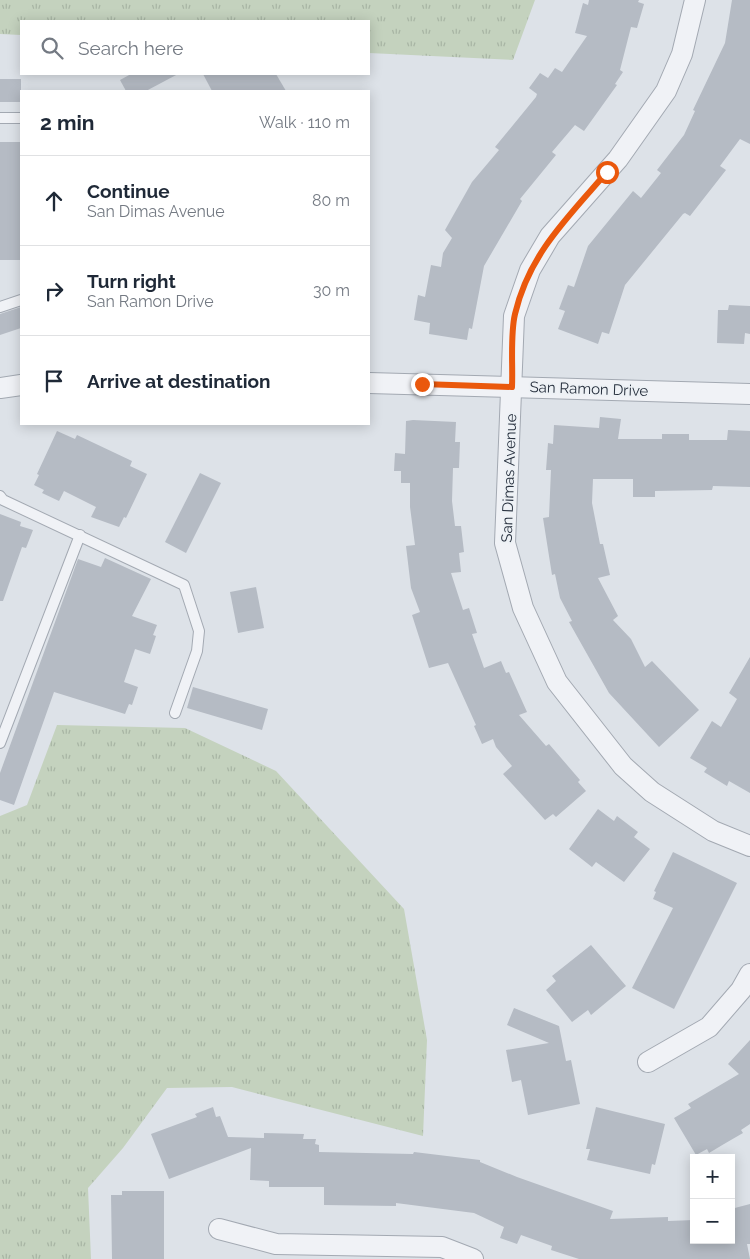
<!DOCTYPE html>
<meta charset="utf-8">
<style>
:root{--surface:#fff;--page:#f6f6f7;--text:#1f2937;--muted:#747a83;--line:#e0e1e3}
body{margin:0;font-family:Raleway,sans-serif;background:var(--page);color:var(--text)}
.controls{position:absolute;right:15px;bottom:15px;display:grid;overflow:hidden;border-radius:0px;box-shadow:0 2px 12px #0003}
.controls button{width:45px;height:45px;display:grid;place-items:center;padding:0;border:0;border-bottom:1px solid var(--line);background:var(--surface);color:var(--text);font:25px sans-serif}
.stop{position:absolute;width:15px;height:15px;margin:-11px;border:4px solid #ea580c;border-radius:50%;background:#fff}
.stop.end{background:#ea580c;border-color:#fff;box-shadow:0 1px 5px #0008}
.list{margin:0;padding:0;list-style:none}
h2{display:flex;justify-content:space-between;align-items:center;height:65px;margin:0;padding:0 20px;font-size:21px}
h2 small{font-size:16px;font-weight:400;color:var(--muted)}
.list li{display:grid;grid-template-columns:32px 1fr auto;gap:15px;align-items:center;box-sizing:border-box;height:90px;padding:0 20px;border-top:1px solid var(--line)}
.list b{display:block;font-size:19px;white-space:nowrap}
.list p{margin:0;font-size:16px;white-space:nowrap;color:var(--muted)}
.list em{font-size:16px;font-style:normal;color:var(--muted)}
.icon{flex:none;width:28px;height:28px;fill:none;stroke:currentColor;stroke-width:2;stroke-linecap:round;stroke-linejoin:round}
.map{position:relative;flex:none;width:750px;height:1259px;overflow:hidden}
.search{position:absolute;background:var(--surface);box-shadow:0 2px 12px #0003;left:20px;top:20px;width:350px;height:55px;display:flex;align-items:center;gap:12px;box-sizing:border-box;padding:0 18px;border-radius:0px;color:var(--muted);font-size:19px}
.panel{position:absolute;background:var(--surface);box-shadow:0 2px 12px #0003;left:20px;top:90px;width:350px;height:335px;border-radius:0px}
.map>svg:first-child{display:block}
</style>
<div class="map">
<svg width="750" height="1259" viewBox="0 0 750 1259">
<defs>
<pattern id="grass-tufts" width="24" height="20" patternUnits="userSpaceOnUse" patternTransform="scale(1.25)"><rect width="24" height="20" fill="#c4d2be"/><path d="M3 7l-1-3M5 7V3M7 7l1-3M15 17l-1-3M17 17v-4M19 17l1-3" fill="none" stroke="#a8b5a4"/></pattern>
</defs>
<rect width="100%" height="100%" fill="#dde2e8"/>
<!-- grass -->
<g fill="url(#grass-tufts)">
<polygon points="0,0 535,0 513,60 369,53 369,21 21,21 21,35 0,34"/>
<polygon points="57,725 185,728 276,771 404,909 427,1040 423,1136 232,1087 167,1088 123,1148 88,1188 91,1259 0,1259 0,816 27,805"/>
</g>
<!-- building -->
<g fill="#b5bbc4">
<polygon points="589,0 639,0 638,2 644,4 637,28 631,27 620,70 623,72 615,84 617,85 584,131 575,125 552,152 556,155 520,199 522,201 484,266 472,329 469,328 467,340 429,334 430,323 414,320 418,295 425,297 431,265 441,267 443,253 452,238 445,230 472,182 499,150 495,147 536,97 537,94 529,88 540,73 548,78 555,68 562,72 587,36 575,33 583,3 588,5"/>
<polygon points="732,0 750,0 750,144 740,139 720,166 726,170 690,216 685,213 683,214 625,285 609,334 602,332 598,344 558,329 565,311 559,309 568,285 574,287 588,246 633,191 641,198 661,173 657,170 684,135 695,111 693,110 725,43"/>
<polygon points="131,74 178,74 146,91 126,91 120,80"/>
<polygon points="203,74 276,74 286,91 212,91"/>
<rect x="0" y="79" width="21" height="23"/>
<rect x="0" y="142" width="21" height="118"/>
<polygon points="729,305 750,306 750,334 745,333 744,344 717,343 718,310 728,310"/>
<polygon points="21,307 21,328 0,335 0,314"/>
<polygon points="600,417 621,419 618,439 662,439 662,434 689,434 689,440 727,440 728,430 750,431 750,487 713,486 712,490 655,491 655,497 633,497 633,479 593,479 592,503 600,544 603,544 610,575 598,578 618,616 613,620 631,639 645,667 652,661 699,710 659,747 609,693 569,622 572,621 560,598 555,574 552,575 543,518 549,517 551,470 546,470 548,443 553,444 554,425 599,428"/>
<polygon points="413,420 456,422 455,442 460,442 459,468 453,468 452,501 455,526 461,526 464,552 459,553 461,572 451,573 463,610 469,608 477,633 472,634 484,668 501,661 506,673 509,672 527,712 519,715 546,746 549,744 580,780 578,782 586,791 556,817 553,814 545,820 503,774 512,766 496,747 493,739 482,744 474,726 476,725 448,663 429,668 412,615 420,612 411,588 406,546 415,545 410,507 410,483 401,483 401,471 394,471 395,453 405,454 406,421"/>
<polygon points="57,431 75,439 77,435 132,461 130,466 147,474 126,518 124,517 119,527 91,517 96,507 64,491 59,501 42,493 44,490 34,485 39,475 37,474"/>
<polygon points="200,473 221,483 186,553 165,542"/>
<polygon points="0,514 21,522 20,526 33,530 26,548 22,547 3,601 0,601"/>
<polygon points="105,558 151,579 132,616 157,625 153,635 156,636 150,654 135,649 124,682 138,687 132,705 129,704 125,714 54,692 14,805 0,800 0,773 78,559 101,567"/>
<polygon points="256,587 264,628 238,633 230,592"/>
<polygon points="750,657 750,793 729,781 727,786 704,772 707,768 690,758 712,721 721,727 737,699 729,693"/>
<polygon points="193,687 268,709 262,730 187,708"/>
<polygon points="598,809 614,821 617,816 638,832 634,837 650,849 624,882 596,862 592,867 569,849"/>
<polygon points="673,852 737,883 674,1009 632,988 673,908 653,899 656,892 654,891"/>
<polygon points="591,945 626,986 591,1015 588,1010 572,1022 546,990 556,981 552,976"/>
<polygon points="514,1008 559,1026 566,1061 571,1060 580,1104 528,1115 521,1080 512,1082 506,1050 549,1043 507,1025"/>
<polygon points="750,1040 750,1124 741,1130 743,1133 724,1144 709,1153 707,1149 696,1155 674,1118 691,1108 688,1104 739,1074 728,1064"/>
<polygon points="213,1107 216,1117 220,1116 228,1137 264,1138 264,1133 304,1134 303,1139 316,1139 315,1144 319,1145 319,1152 413,1154 414,1152 480,1160 480,1162 517,1177 613,1211 610,1219 668,1217 668,1221 694,1220 694,1240 731,1240 731,1209 750,1204 750,1244 747,1244 750,1259 579,1259 551,1250 552,1246 521,1235 517,1244 500,1238 504,1227 474,1213 396,1203 396,1206 324,1205 324,1187 269,1187 269,1181 250,1180 251,1148 169,1179 151,1134 197,1117 195,1114"/>
<polygon points="596,1107 665,1124 655,1165 652,1164 650,1174 587,1160 590,1149 586,1149"/>
<polygon points="122,1191 164,1191 164,1259 112,1259 111,1195 122,1195"/>
</g>
<g fill="none" stroke-linecap="round" stroke-linejoin="round">
<defs>
<g id="service">
<polyline points="0,118 21,118"/>
<polyline points="0,307 21,300"/>
<polyline points="0,496 3,500 184,585 199,631 197,651 175,713"/>
<polyline points="0,743 80,535"/>
</g>
<g id="minor">
<polyline points="695,0 682,54 666,91 618,159 550,236 530,270 514,316 505,543 523,608 557,682 623,766 652,792 713,831 750,846"/>
<polyline points="369,383 750,394"/>
<polyline points="0,388 21,385"/>
<polyline points="648,1062 709,1027 741,990 750,974"/>
<polyline points="219,1229 276,1244 442,1247 473,1259"/>
</g>
</defs>
<!-- service casing -->
<use href="#service" stroke="#a3a9b2" stroke-width="12"/>
<!-- minor casing -->
<use href="#minor" stroke="#a3a9b2" stroke-width="22"/>
<!-- service -->
<use href="#service" stroke="#f0f2f6" stroke-width="10"/>
<!-- minor -->
<use href="#minor" stroke="#f0f2f6" stroke-width="20"/>
</g>
<g fill="none" stroke-linecap="round" stroke-linejoin="round">
<!-- route -->
<path stroke="#ea580c" stroke-width="6" d="M422,384L512,387C513,365 510,335 515,314C529,254 568,217 607,172"/>
</g>
<g text-anchor="middle" stroke-width="4" stroke-linejoin="round" paint-order="stroke">
<!-- street labels -->
<g font-size="15" fill="#27303e" stroke="#edf1f5">
<text transform="translate(589 389) rotate(2)" y="5">San Ramon Drive</text>
<text transform="translate(509 478) rotate(-88)" y="5">San Dimas Avenue</text>
</g>
</g>
</svg>
<div class="controls">
<button>+</button>
<button>−</button>
</div>
<div class="stop" style="left:607px;top:172px"></div>
<div class="stop end" style="left:422px;top:384px"></div>
<div class="search"><svg class="icon" aria-label="search" viewBox="0 0 24 24"><circle cx="10" cy="10" r="6"/><path d="M15 15l6 6"/></svg>Search here</div>
<section class="panel">
<h2>2 min<small>Walk · 110 m</small></h2>
<ul class="list">
<li><svg class="icon" aria-label="ahead" viewBox="0 0 24 24"><path d="M12 20V5M6 11l6-6 6 6"/></svg><div><b>Continue</b><p>San Dimas Avenue</p></div><em>80 m</em></li>
<li><svg class="icon" aria-label="right" viewBox="0 0 24 24"><path d="M7 20v-9h11M14 6l5 5-5 5"/></svg><div><b>Turn right</b><p>San Ramon Drive</p></div><em>30 m</em></li>
<li><svg class="icon" aria-label="arrive" viewBox="0 0 24 24"><path d="M6 21V4h12l-3 4 3 4H6"/></svg><div><b>Arrive at destination</b></div></li>
</ul>
</section>
</div>
